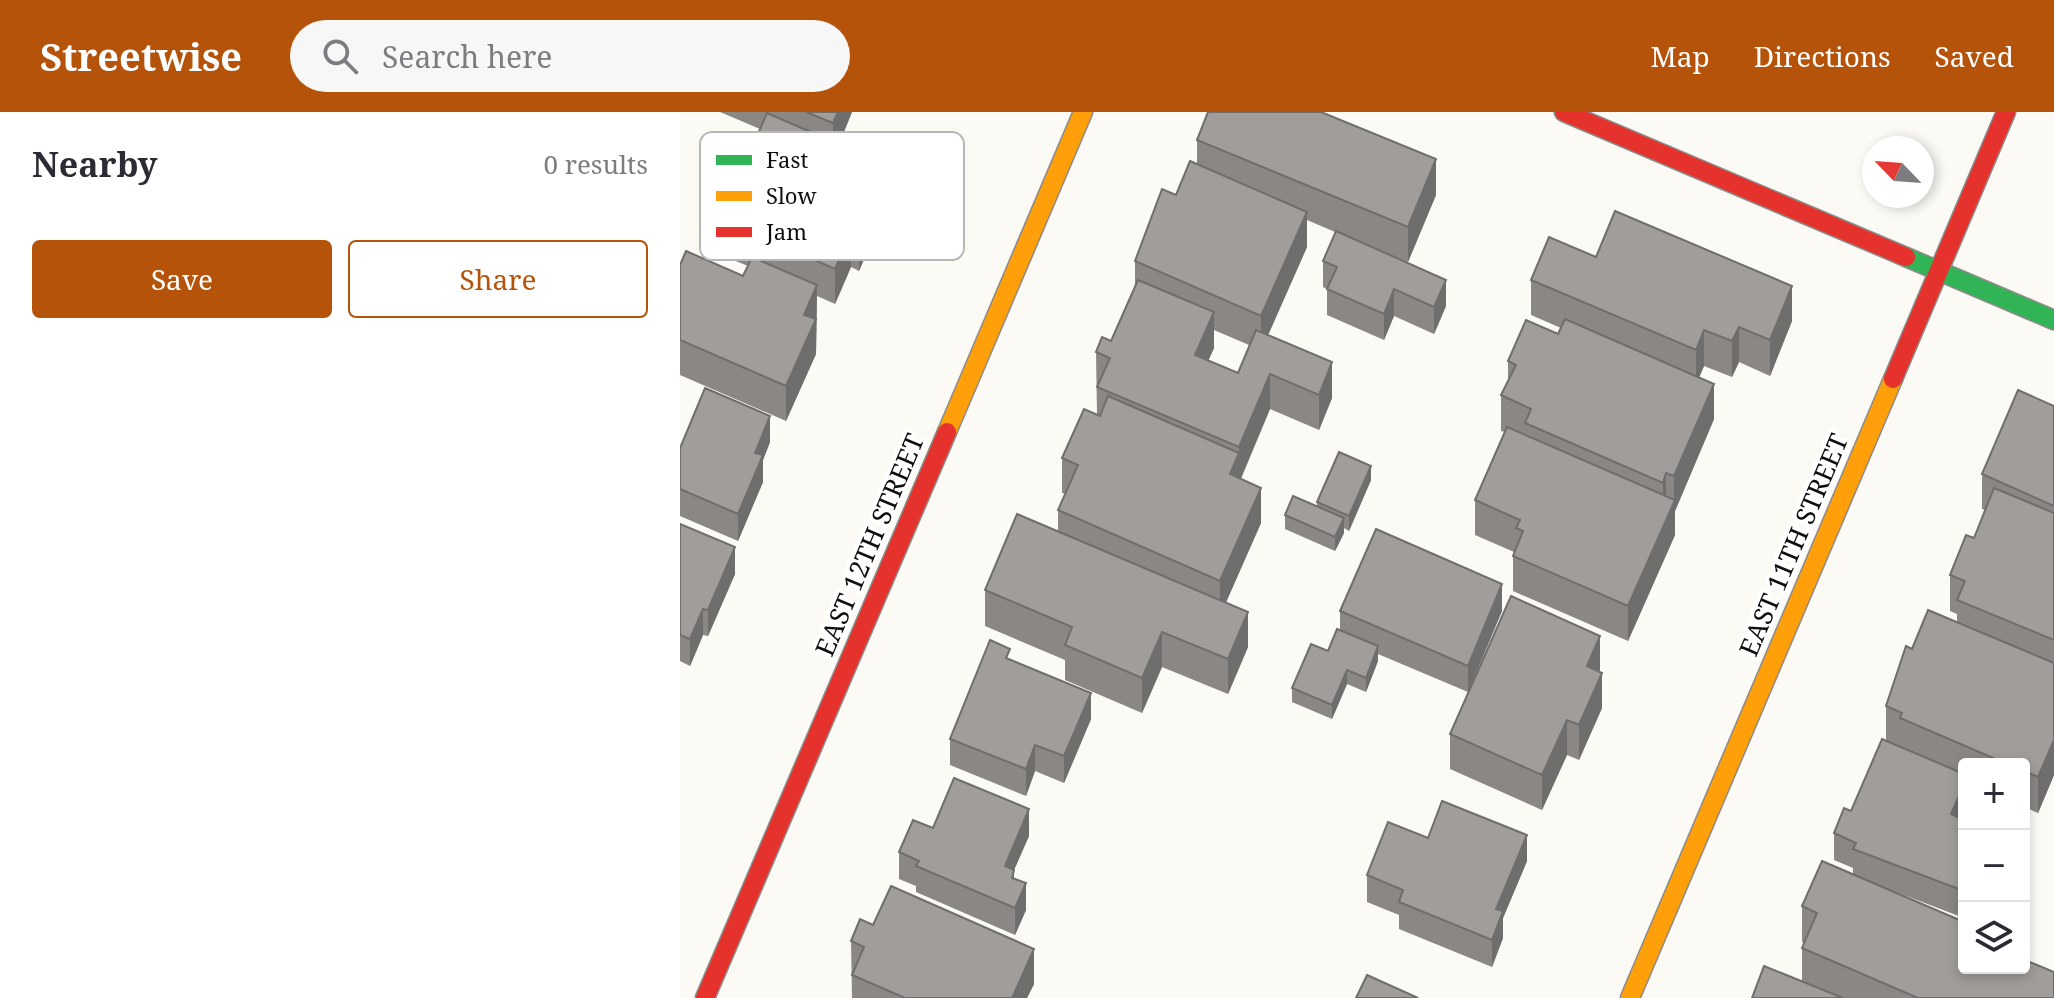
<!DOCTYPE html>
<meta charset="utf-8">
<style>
:root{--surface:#fff;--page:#f7f7f7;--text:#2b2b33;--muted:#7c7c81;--line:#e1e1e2;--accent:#b45309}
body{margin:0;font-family:"Noto Serif",serif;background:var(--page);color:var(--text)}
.controls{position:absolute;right:24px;bottom:24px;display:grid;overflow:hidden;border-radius:8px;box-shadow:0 4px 12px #0003}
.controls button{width:72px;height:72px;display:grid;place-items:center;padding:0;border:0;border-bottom:2px solid var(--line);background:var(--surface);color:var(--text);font:40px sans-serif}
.compass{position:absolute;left:1182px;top:24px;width:72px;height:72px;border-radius:50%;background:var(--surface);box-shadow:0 4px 12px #0003;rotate:295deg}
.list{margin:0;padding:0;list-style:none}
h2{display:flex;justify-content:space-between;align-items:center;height:104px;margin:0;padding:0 32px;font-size:34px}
h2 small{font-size:26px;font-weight:400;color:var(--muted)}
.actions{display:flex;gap:16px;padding:24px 32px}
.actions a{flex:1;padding:18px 0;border:2px solid var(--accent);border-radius:8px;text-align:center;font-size:28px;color:var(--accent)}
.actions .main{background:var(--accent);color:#fff}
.icon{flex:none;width:44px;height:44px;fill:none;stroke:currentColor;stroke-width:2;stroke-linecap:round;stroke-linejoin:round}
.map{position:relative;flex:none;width:1374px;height:886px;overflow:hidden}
header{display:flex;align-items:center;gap:48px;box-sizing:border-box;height:112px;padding:0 40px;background:var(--accent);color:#fff}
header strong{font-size:38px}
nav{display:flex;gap:44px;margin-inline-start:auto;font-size:28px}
.search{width:560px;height:72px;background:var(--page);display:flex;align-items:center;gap:20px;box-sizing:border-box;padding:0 28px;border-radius:44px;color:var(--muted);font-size:30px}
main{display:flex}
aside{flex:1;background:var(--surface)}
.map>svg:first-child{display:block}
</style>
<header>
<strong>Streetwise</strong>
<div class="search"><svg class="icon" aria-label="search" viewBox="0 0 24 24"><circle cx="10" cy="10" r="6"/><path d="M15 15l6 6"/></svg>Search here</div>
<nav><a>Map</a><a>Directions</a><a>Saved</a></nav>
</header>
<main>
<aside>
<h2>Nearby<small>0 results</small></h2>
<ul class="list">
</ul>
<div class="actions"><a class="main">Save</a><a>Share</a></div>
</aside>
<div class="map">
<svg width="1374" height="886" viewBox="0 0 1374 886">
<rect width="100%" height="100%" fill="#fcfaf5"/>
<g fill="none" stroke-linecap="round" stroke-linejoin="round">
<defs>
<polyline id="fast" points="1226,145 1374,208"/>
<g id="slow">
<polyline points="267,320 403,0"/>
<polyline points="950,886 1213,267"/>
</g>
<g id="jam">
<polyline points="884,0 1226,145"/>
<polyline points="1213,267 1326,0"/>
<polyline points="25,886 267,320"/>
</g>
</defs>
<!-- fast casing -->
<use href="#fast" stroke="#8c8b89" stroke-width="21"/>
<!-- slow casing -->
<use href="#slow" stroke="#8c8b89" stroke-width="21"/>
<!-- jam casing -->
<use href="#jam" stroke="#8c8b89" stroke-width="21"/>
<!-- fast -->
<use href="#fast" stroke="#30b455" stroke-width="18"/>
<!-- slow -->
<use href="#slow" stroke="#ff9f0a" stroke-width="18"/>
<!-- jam -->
<use href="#jam" stroke="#e5322d" stroke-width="18"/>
</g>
<!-- wall -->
<g fill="#8a8784" fill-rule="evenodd">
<polygon points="40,0 172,0 159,32 209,89 179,159 171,155 155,192 137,184 136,242 106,309 0,263 0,153 63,164 68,154 41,143 41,107 80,17"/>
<path d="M517,28L756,83L728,150L703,140L766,194L754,222L714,204L704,228L647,203V177L643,175V149L655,120L627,108V135L588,223L652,286L639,318L590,297L561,367L581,411L546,490L568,535L548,582L482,555L462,601L385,568V548L305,514V478L378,420V398L386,382L382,381V346L417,303L416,240L431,229L455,173V149L496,83L517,52ZM534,218L569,233L558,261L528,249L534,236Z"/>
<polygon points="916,145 1112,209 1090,264 1059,250 1052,265 1024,254 1019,265 1034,307 995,399 995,423 948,529 833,479 833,444 834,440 795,423 795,388 825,320 821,319 821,283 828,269 828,249 878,222 881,216 851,203 851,168"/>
<polygon points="1374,294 1374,663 1358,701 1344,695 1344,652 1284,652 1284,698 1281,706 1284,708 1284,806 1208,777 1349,850 1374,886 1072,886 1122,869 1122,836 1124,831 1122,830 1122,794 1173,762 1173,756 1154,748 1154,721 1171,699 1206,629 1206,594 1232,537 1277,511 1277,502 1270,499 1270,463 1294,426 1305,398 1302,397 1302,362"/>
<polygon points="90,330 83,348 83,370 58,429 0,404 0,336"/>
<polygon points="691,368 669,419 664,416 664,421 655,439 605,417 605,403 637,394 637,390"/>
<polygon points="0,412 55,462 28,524 23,523 10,554 0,549"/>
<polygon points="660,499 822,499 788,580 698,542 698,549 686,580 667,572 652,607 612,590 612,576 648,539 660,518"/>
<polygon points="330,548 411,607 384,671 355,659 346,684 270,653 270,627"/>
<polygon points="920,559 922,596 899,648 887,643 862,698 770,657 770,622"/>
<polygon points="253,716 349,724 334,758 334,766 346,798 335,823 236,780 236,774 219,767 219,740"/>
<polygon points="748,726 847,749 823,806 823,826 812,855 719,817 719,803 687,790 687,763"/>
<polygon points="193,813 354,872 347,886 172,886 171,829"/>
</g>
<!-- shaded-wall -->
<g fill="#706e6c">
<polygon points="158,0 172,0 153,47 153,11"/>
<polygon points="756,47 756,83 728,150 728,115"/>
<polygon points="209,54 209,89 179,159 179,124"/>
<polygon points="627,100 627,135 581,239 581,204"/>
<polygon points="171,120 171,155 155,192 155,157"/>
<polygon points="766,168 766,194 754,222 754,195"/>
<polygon points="137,173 136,242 106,309 106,274 124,203"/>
<polygon points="1112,174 1112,209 1090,264 1090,228"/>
<polygon points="714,177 714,204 704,228 704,202"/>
<polygon points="534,200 534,236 515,278 515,243"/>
<polygon points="1059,215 1059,250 1052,265 1052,229"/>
<polygon points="1024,218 1024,254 1016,273 1016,238"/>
<polygon points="652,250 652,286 639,318 639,283"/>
<polygon points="590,262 590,297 559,370 559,335"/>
<polygon points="1034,272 1034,307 995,399 995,423 948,529 948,494 994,389 994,364"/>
<polygon points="90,304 90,330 83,348 83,370 58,429 58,402 75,341"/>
<polygon points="559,341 559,377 550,362"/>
<polygon points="691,354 691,368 669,419 669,404"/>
<polygon points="986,361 986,397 983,406 983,371"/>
<polygon points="581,376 581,411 540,504 540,469"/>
<polygon points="664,406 664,421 655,439 655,425"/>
<polygon points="55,435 55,462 28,524 28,498"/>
<polygon points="822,472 822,499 788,580 788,554"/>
<polygon points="23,497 23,523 10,554 10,527"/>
<polygon points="568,500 568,535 548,582 548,547"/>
<polygon points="482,520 482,555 462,601 462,566"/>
<polygon points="920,524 920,559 907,554"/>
<polygon points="698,534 698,549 686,580 686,566"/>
<polygon points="667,558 667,572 652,607 652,593"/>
<polygon points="922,561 922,596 899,648 899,613"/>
<polygon points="411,581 411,607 384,671 384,644"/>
<polygon points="887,608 887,643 862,698 862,663"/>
<polygon points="1374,628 1374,663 1358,701 1358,665"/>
<polygon points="355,633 355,659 346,684 346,657"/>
<polygon points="1284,672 1284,698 1271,729 1271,702"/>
<polygon points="349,697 349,724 334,758 334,785 325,754"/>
<polygon points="847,723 847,749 823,806 823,826 812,855 812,828 816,797"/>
<polygon points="346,771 346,798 335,823 335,796"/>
<polygon points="354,837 354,872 347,886 332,886"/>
</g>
<!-- building -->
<g fill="#a09d9a" stroke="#706e6c" stroke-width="2">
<polygon points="126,0 158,0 153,11"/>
<polygon points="528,0 641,0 756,47 728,115 517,28"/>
<polygon points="87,1 209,54 179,124 171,120 155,157 41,107"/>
<polygon points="510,49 627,100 581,204 455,149 482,77 496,83"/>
<polygon points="935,99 1112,174 1090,228 1059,215 1052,229 1024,218 1016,238 851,168 869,125 916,145"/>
<polygon points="656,119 766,168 754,195 714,177 704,202 647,177 657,155 643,149"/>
<polygon points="6,139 63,164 72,145 137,173 124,203 136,207 106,274 0,228 0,153"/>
<polygon points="458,168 534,200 515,243 558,261 576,218 652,250 639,283 590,262 559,335 417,275 430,246 416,240 422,225 431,229"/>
<polygon points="885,207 1034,272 994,364 986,361 983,371 845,311 851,297 821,283 836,253 828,249 846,208 878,222"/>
<polygon points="25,276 90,304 75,341 83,343 58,402 0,377 0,336"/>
<polygon points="1338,278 1374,294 1374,394 1302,362"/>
<polygon points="428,284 559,341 550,362 581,376 540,469 378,398 398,353 382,346 404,297 420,304"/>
<polygon points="827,315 995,388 948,494 833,444 843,419 836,416 840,408 795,388"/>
<polygon points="659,340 691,354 669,404 637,390"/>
<polygon points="1314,376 1374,401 1374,528 1277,488 1285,469 1270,463 1286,423 1294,426"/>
<polygon points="613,384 664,406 655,425 605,403"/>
<polygon points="337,402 568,500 548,547 482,520 462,566 385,533 392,515 305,478"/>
<polygon points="0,412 55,435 28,498 23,497 10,527 0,523"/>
<polygon points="696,417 822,472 788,554 660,499"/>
<polygon points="831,484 920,524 907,554 922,561 899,613 887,608 862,663 770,622"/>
<polygon points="1248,498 1374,551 1374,628 1358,665 1344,659 1344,652 1327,652 1220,606 1222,601 1206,594 1226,534 1232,537"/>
<polygon points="657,517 698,534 686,566 667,558 652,593 612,576 631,532 648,539"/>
<polygon points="310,528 330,537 326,546 411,581 384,644 355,633 346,657 270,627"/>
<polygon points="1202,627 1284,662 1284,672 1271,702 1284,708 1284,779 1173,737 1176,731 1154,721 1164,696 1171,699"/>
<polygon points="274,666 349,697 325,754 334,758 332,766 346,771 335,796 236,754 239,749 219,740 233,708 253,716"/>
<polygon points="762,689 847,723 816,797 823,799 812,828 719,790 723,778 687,763 708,710 748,726"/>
<polygon points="1142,749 1284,810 1284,856 1344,856 1344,835 1349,838 1345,848 1374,860 1374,886 1238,886 1122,836 1137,801 1122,794"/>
<polygon points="211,774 354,837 332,886 225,886 172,863 184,835 171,829 180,807 193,813"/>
<polygon points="1084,854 1163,886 1072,886"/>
<polygon points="687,863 738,886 676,886"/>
</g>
<g text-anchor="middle" stroke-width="8" stroke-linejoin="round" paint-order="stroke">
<!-- street labels -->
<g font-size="26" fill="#0f0f0f" stroke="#fff">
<text transform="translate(190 433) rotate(-67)" y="9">EAST 12TH STREET</text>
<text transform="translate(1114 433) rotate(-67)" y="9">EAST 11TH STREET</text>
</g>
</g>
<!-- legend -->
<rect x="20" y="20" width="264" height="128" rx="12" fill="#fff" stroke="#b7b7b7" stroke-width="2"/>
<rect x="36" y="43" width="36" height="10" fill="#30b455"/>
<rect x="36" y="79" width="36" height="10" fill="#ff9f0a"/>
<rect x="36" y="115" width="36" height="10" fill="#e5322d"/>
<g font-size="22" fill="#0f0f0f">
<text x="86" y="56">Fast</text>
<text x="86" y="92">Slow</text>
<text x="86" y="128">Jam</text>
</g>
</svg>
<div class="controls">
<button>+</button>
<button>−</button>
<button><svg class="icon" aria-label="layers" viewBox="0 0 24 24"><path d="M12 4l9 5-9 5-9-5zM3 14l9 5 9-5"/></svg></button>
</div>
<svg class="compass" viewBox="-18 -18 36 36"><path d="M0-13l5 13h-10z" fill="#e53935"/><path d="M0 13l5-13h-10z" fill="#7c7c81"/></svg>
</div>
</main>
